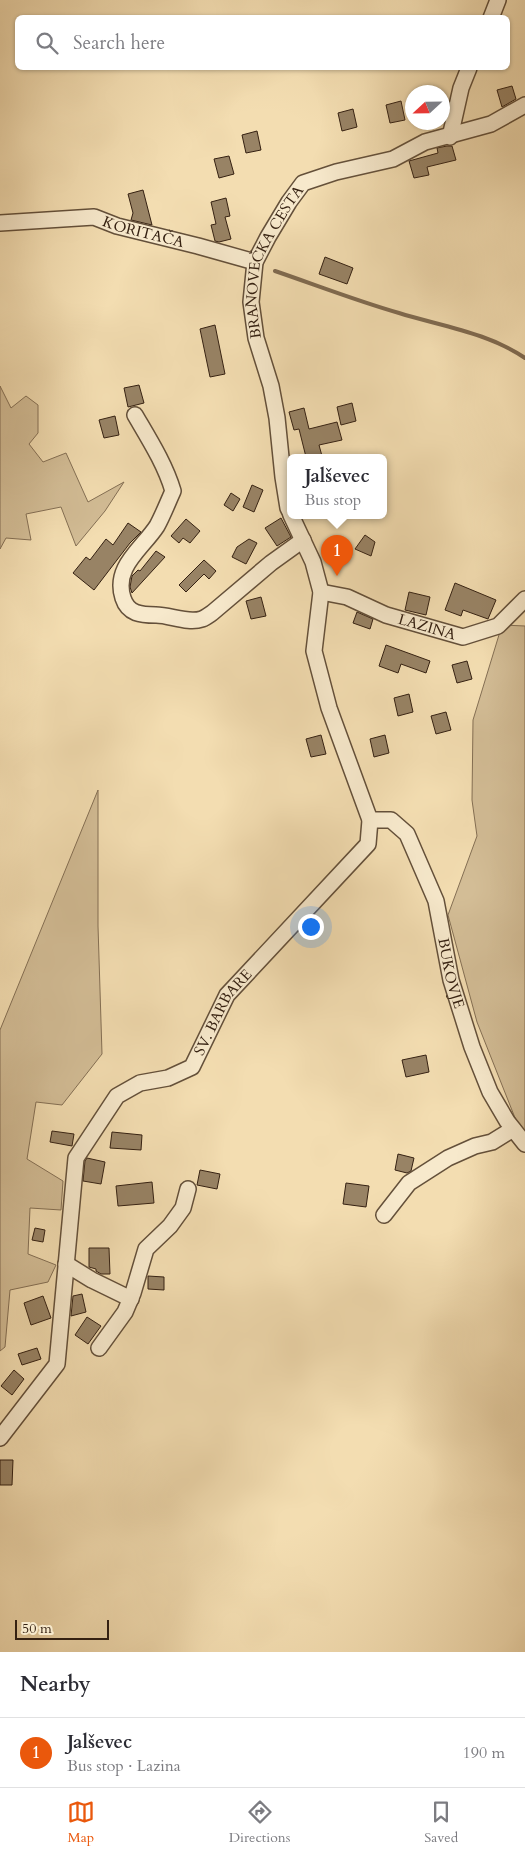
<!DOCTYPE html>
<meta charset="utf-8">
<style>
:root{--surface:#fff;--page:#f2f2f3;--text:#2b2b33;--muted:#7c7c81;--line:#e1e1e2;--accent:#ea580c}
body{margin:0;font-family:Cardo,serif;background:var(--page);color:var(--text)}
.compass{position:absolute;left:405px;top:85px;width:45px;height:45px;border-radius:50%;background:var(--surface);box-shadow:0 1px 4px #0004;rotate:248deg}
.scale{position:absolute;left:15px;bottom:12px;width:94px;box-sizing:border-box;padding-left:5px;border:2px solid #352112;border-top:0;font-size:14px;line-height:18px;white-space:nowrap;color:#352112;-webkit-text-stroke:4px #f7e9cc;paint-order:stroke}
.you{position:absolute;left:310px;top:926px;width:18px;height:18px;margin:-12px;border:4px solid #fff;border-radius:50%;background:#1a73e8;box-shadow:0 0 0 8px #1a73e833}
.badge{display:grid;place-items:center;width:32px;height:32px;border-radius:50%;background:var(--accent);color:#fff;font-size:16px;font-weight:700}
.pin{position:absolute;translate:-50% -41px;filter:drop-shadow(0 1px 2px #0008)}
.pin::after{content:'';position:absolute;top:26px;width:18px;height:15px;background:inherit;clip-path:polygon(0 0,100% 0,50% 100%)}
.popup{position:absolute;left:287px;top:454px;width:100px;height:65px;box-sizing:border-box;display:grid;place-content:center;border-radius:8px;background:var(--surface);filter:drop-shadow(0 1px 4px #0005);font-size:16px;white-space:nowrap;color:var(--muted)}
.popup b{font-size:19px;color:var(--text)}
.popup::after{content:'';position:absolute;left:50%;top:100%;margin-left:-10px;border:10px solid transparent;border-top-color:var(--surface)}
.list{margin:0;padding:0;list-style:none}
h2{display:flex;justify-content:space-between;align-items:center;height:65px;margin:0;padding:0 20px;font-size:21px}
h2 small{font-size:16px;font-weight:400;color:var(--muted)}
.list li{display:grid;grid-template-columns:32px 1fr auto;gap:15px;align-items:center;box-sizing:border-box;height:70px;padding:0 20px;border-top:1px solid var(--line)}
.list b{display:block;font-size:19px;white-space:nowrap}
.list p{margin:0;font-size:16px;white-space:nowrap;color:var(--muted)}
.list em{font-size:16px;font-style:normal;color:var(--muted)}
.icon{flex:none;width:28px;height:28px;fill:none;stroke:currentColor;stroke-width:2;stroke-linecap:round;stroke-linejoin:round}
.map{position:relative;flex:none;width:525px;height:1652px;overflow:hidden}
.search{position:absolute;background:var(--surface);box-shadow:0 1px 4px #0004;left:15px;right:15px;top:15px;height:55px;display:flex;align-items:center;gap:12px;box-sizing:border-box;padding:0 18px;border-radius:8px;color:var(--muted);font-size:19px}
.sheet{height:135px;background:var(--surface)}
nav{display:flex;justify-content:space-around;align-items:center;box-sizing:border-box;height:70px;border-top:1px solid var(--line);background:var(--surface);font-size:14px;color:var(--muted)}
nav a{display:grid;justify-items:center;gap:2px}
nav .on{color:var(--accent)}
.map>svg:first-child{display:block}
</style>
<div class="map">
<svg width="525" height="1652" viewBox="0 0 525 1652">
<rect width="100%" height="100%" fill="#f3ddb1"/>
<filter id="stains"><feTurbulence type="fractalNoise" baseFrequency=".004" numOctaves="4"/><feColorMatrix values="0 0 0 0 .2 0 0 0 0 .09 0 0 0 0 .02 0 0 0 .5 -.17"/></filter>
<radialGradient id="worn" r=".72"><stop offset=".6" stop-color="#630" stop-opacity="0"/><stop offset="1" stop-color="#630" stop-opacity=".3"/></radialGradient>
<!-- green -->
<g fill="#d3bd96" stroke="#846f54">
<polygon points="0,386 11,408 26,396 38,405 38,433 29,444 43,462 66,453 88,502 124,482 105,511 76,546 61,507 26,514 31,540 6,538 0,549"/>
<polygon points="502,625 525,626 525,1138 523,1138 477,1022 448,915 477,836 472,800 473,720"/>
<polygon points="98,790 98,926 102,1054 62,1105 36,1102 27,1159 63,1181 61,1210 30,1208 28,1254 56,1265 48,1282 10,1290 5,1347 0,1351 0,1030"/>
</g>
<g fill="none" stroke-linecap="round" stroke-linejoin="round">
<!-- stream -->
<path stroke="#806b51" stroke-width="4" d="M275,271C316,285 357,301 399,313C441,326 489,333 525,358"/>
</g>
<!-- building -->
<g fill="#988365" stroke="#352112">
<polygon points="512,86 516,99 502,107 497,90"/>
<polygon points="401,101 405,120 390,123 386,105"/>
<polygon points="353,109 357,127 342,131 338,113"/>
<polygon points="257,131 261,150 246,153 242,135"/>
<polygon points="447,146 452,146 456,160 427,167 429,175 414,178 409,161 438,153 437,148"/>
<polygon points="229,156 234,174 219,178 214,159"/>
<polygon points="143,190 152,225 131,220 133,213 128,194"/>
<polygon points="226,198 230,216 225,217 231,239 219,242 215,241 211,225 216,224 211,202"/>
<polygon points="325,257 353,268 347,284 319,274"/>
<polygon points="215,325 225,374 210,377 200,329"/>
<polygon points="139,385 144,403 128,407 124,388"/>
<polygon points="352,403 356,421 341,425 337,407"/>
<polygon points="304,408 309,429 337,422 342,440 319,445 322,456 306,457 299,429 294,430 289,412"/>
<polygon points="115,416 119,435 104,438 99,420"/>
<polygon points="252,485 263,490 254,512 243,507"/>
<polygon points="231,493 240,499 233,511 224,505"/>
<polygon points="281,518 291,537 277,546 265,528"/>
<polygon points="186,519 200,531 190,543 183,538 179,543 171,536"/>
<polygon points="128,523 141,532 130,543 94,590 73,573 86,557 90,560 106,539 113,545"/>
<polygon points="365,535 375,542 371,556 355,549"/>
<polygon points="249,539 257,543 246,564 232,557 237,547"/>
<polygon points="156,551 165,557 132,593 130,587 132,576 138,570 140,571"/>
<polygon points="204,560 216,571 209,579 204,574 186,592 179,585"/>
<polygon points="455,583 496,600 488,619 463,610 461,616 445,610"/>
<polygon points="409,592 430,597 426,615 405,610"/>
<polygon points="261,597 266,616 251,619 246,601"/>
<polygon points="357,612 373,619 370,629 353,623"/>
<polygon points="386,645 430,661 426,673 401,664 398,673 379,666"/>
<polygon points="467,661 472,679 457,683 452,665"/>
<polygon points="409,694 413,712 398,716 394,698"/>
<polygon points="446,712 451,730 436,734 431,716"/>
<polygon points="321,735 326,754 311,757 306,739"/>
<polygon points="385,735 389,753 374,757 370,739"/>
<polygon points="426,1055 429,1072 406,1077 402,1060"/>
<polygon points="52,1131 74,1134 72,1146 50,1142"/>
<polygon points="112,1132 142,1135 141,1150 110,1148"/>
<polygon points="398,1154 414,1158 411,1171 407,1173 395,1170"/>
<polygon points="87,1158 105,1162 101,1184 83,1181 85,1161"/>
<polygon points="200,1170 220,1174 217,1189 197,1185"/>
<polygon points="152,1182 154,1203 118,1206 116,1186"/>
<polygon points="346,1183 369,1186 366,1207 343,1204"/>
<polygon points="35,1228 45,1230 43,1242 32,1240"/>
<polygon points="89,1248 109,1248 110,1274 101,1274 96,1271 96,1269 89,1267"/>
<polygon points="148,1276 164,1277 164,1290 148,1289"/>
<polygon points="82,1294 86,1312 71,1316 73,1296"/>
<polygon points="43,1296 51,1318 31,1325 24,1303"/>
<polygon points="87,1317 101,1326 88,1344 75,1335"/>
<polygon points="37,1348 41,1359 22,1365 18,1354"/>
<polygon points="14,1370 24,1379 12,1395 1,1386"/>
<polygon points="0,1460 13,1460 12,1485 0,1485"/>
</g>
<g fill="none" stroke-linecap="round" stroke-linejoin="round">
<defs>
<g id="minor">
<polyline points="491,18 498,0"/>
<polyline points="450,137 461,88 469,68"/>
<path id="s1" d="M0,223L94,217L117,226L198,246L255,262"/>
<path d="M135,415C149,439 165,464 173,491C168,502 163,515 157,526C142,549 113,567 123,598C128,614 141,615 156,615C170,615 188,624 202,619C205,618 209,615 212,613L271,563L303,540"/>
<path id="s2" d="M291,514L288,508L283,477L277,418L271,386L256,338L251,302L255,262L268,237L289,202L303,183L336,172L393,159L425,142L491,124L525,105"/>
<path id="s3" d="M321,592L347,597L386,615L463,637L498,626L525,599"/>
<path id="s4" d="M370,820H391L407,834L436,901L451,980L472,1047L490,1092L507,1121L525,1144"/>
<polyline points="384,1215 409,1183 448,1158 475,1146 492,1142 513,1129"/>
<polyline points="66,1264 92,1280 131,1299"/>
<polyline points="99,1348 125,1312 133,1293 146,1249 170,1226 183,1208 188,1189"/>
<path id="s5" d="M0,1438L57,1364L76,1158L117,1096L140,1083L168,1078L192,1067L227,995L368,844L370,820L329,708L314,651L321,592L313,562L291,515"/>
</g>
</defs>
<!-- minor casing -->
<use href="#minor" stroke="#64503a" stroke-width="18"/>
<!-- minor -->
<use href="#minor" stroke="#f7e9cc" stroke-width="15"/>
</g>
<g text-anchor="middle" stroke-width="4" stroke-linejoin="round" paint-order="stroke">
<!-- street labels -->
<g font-size="15" fill="#352112" stroke="#f7e9cc">
<text dy="5" stroke="none"><textPath href="#s1" startOffset="146">KORITAČA</textPath></text>
<text dy="5" stroke="none"><textPath href="#s2" startOffset="262">BRANOVEČKA CESTA</textPath></text>
<text dy="5" stroke="none"><textPath href="#s3" startOffset="112">LAZINA</textPath></text>
<text dy="5" stroke="none"><textPath href="#s4" startOffset="189">BUKOVJE</textPath></text>
<text dy="5" stroke="none"><textPath href="#s5" startOffset="519">SV. BARBARE</textPath></text>
</g>
</g>
<rect width="100%" height="100%" filter="url(#stains)"/>
<rect width="100%" height="100%" fill="url(#worn)"/>
</svg>
<svg class="compass" viewBox="-18 -18 36 36"><path d="M0-13l5 13h-10z" fill="#e53935"/><path d="M0 13l5-13h-10z" fill="#7c7c81"/></svg>
<div class="scale">50 m</div>
<div class="you"></div>
<div class="pin badge" style="left:337px;top:576px">1</div>
<div class="popup"><b>Jalševec</b>Bus stop</div>
<div class="search"><svg class="icon" aria-label="search" viewBox="0 0 24 24"><circle cx="10" cy="10" r="6"/><path d="M15 15l6 6"/></svg>Search here</div>
</div>
<section class="sheet">
<h2>Nearby<small></small></h2>
<ul class="list">
<li><span class="badge">1</span><div><b>Jalševec</b><p>Bus stop · Lazina</p></div><em>190 m</em></li>
</ul>
</section>
<nav>
<a class="on"><svg class="icon" aria-label="map" viewBox="0 0 24 24"><path d="M3 6l6-2 6 2 6-2v14l-6 2-6-2-6 2zM9 4v14M15 6v14"/></svg>Map</a>
<a><svg class="icon" aria-label="directions" viewBox="0 0 24 24"><path d="M12 3l9 9-9 9-9-9zM9 14v-3h6M13 9l2 2-2 2"/></svg>Directions</a>
<a><svg class="icon" aria-label="saved" viewBox="0 0 24 24"><path d="M7 4h10v16l-5-4-5 4z"/></svg>Saved</a>
</nav>
